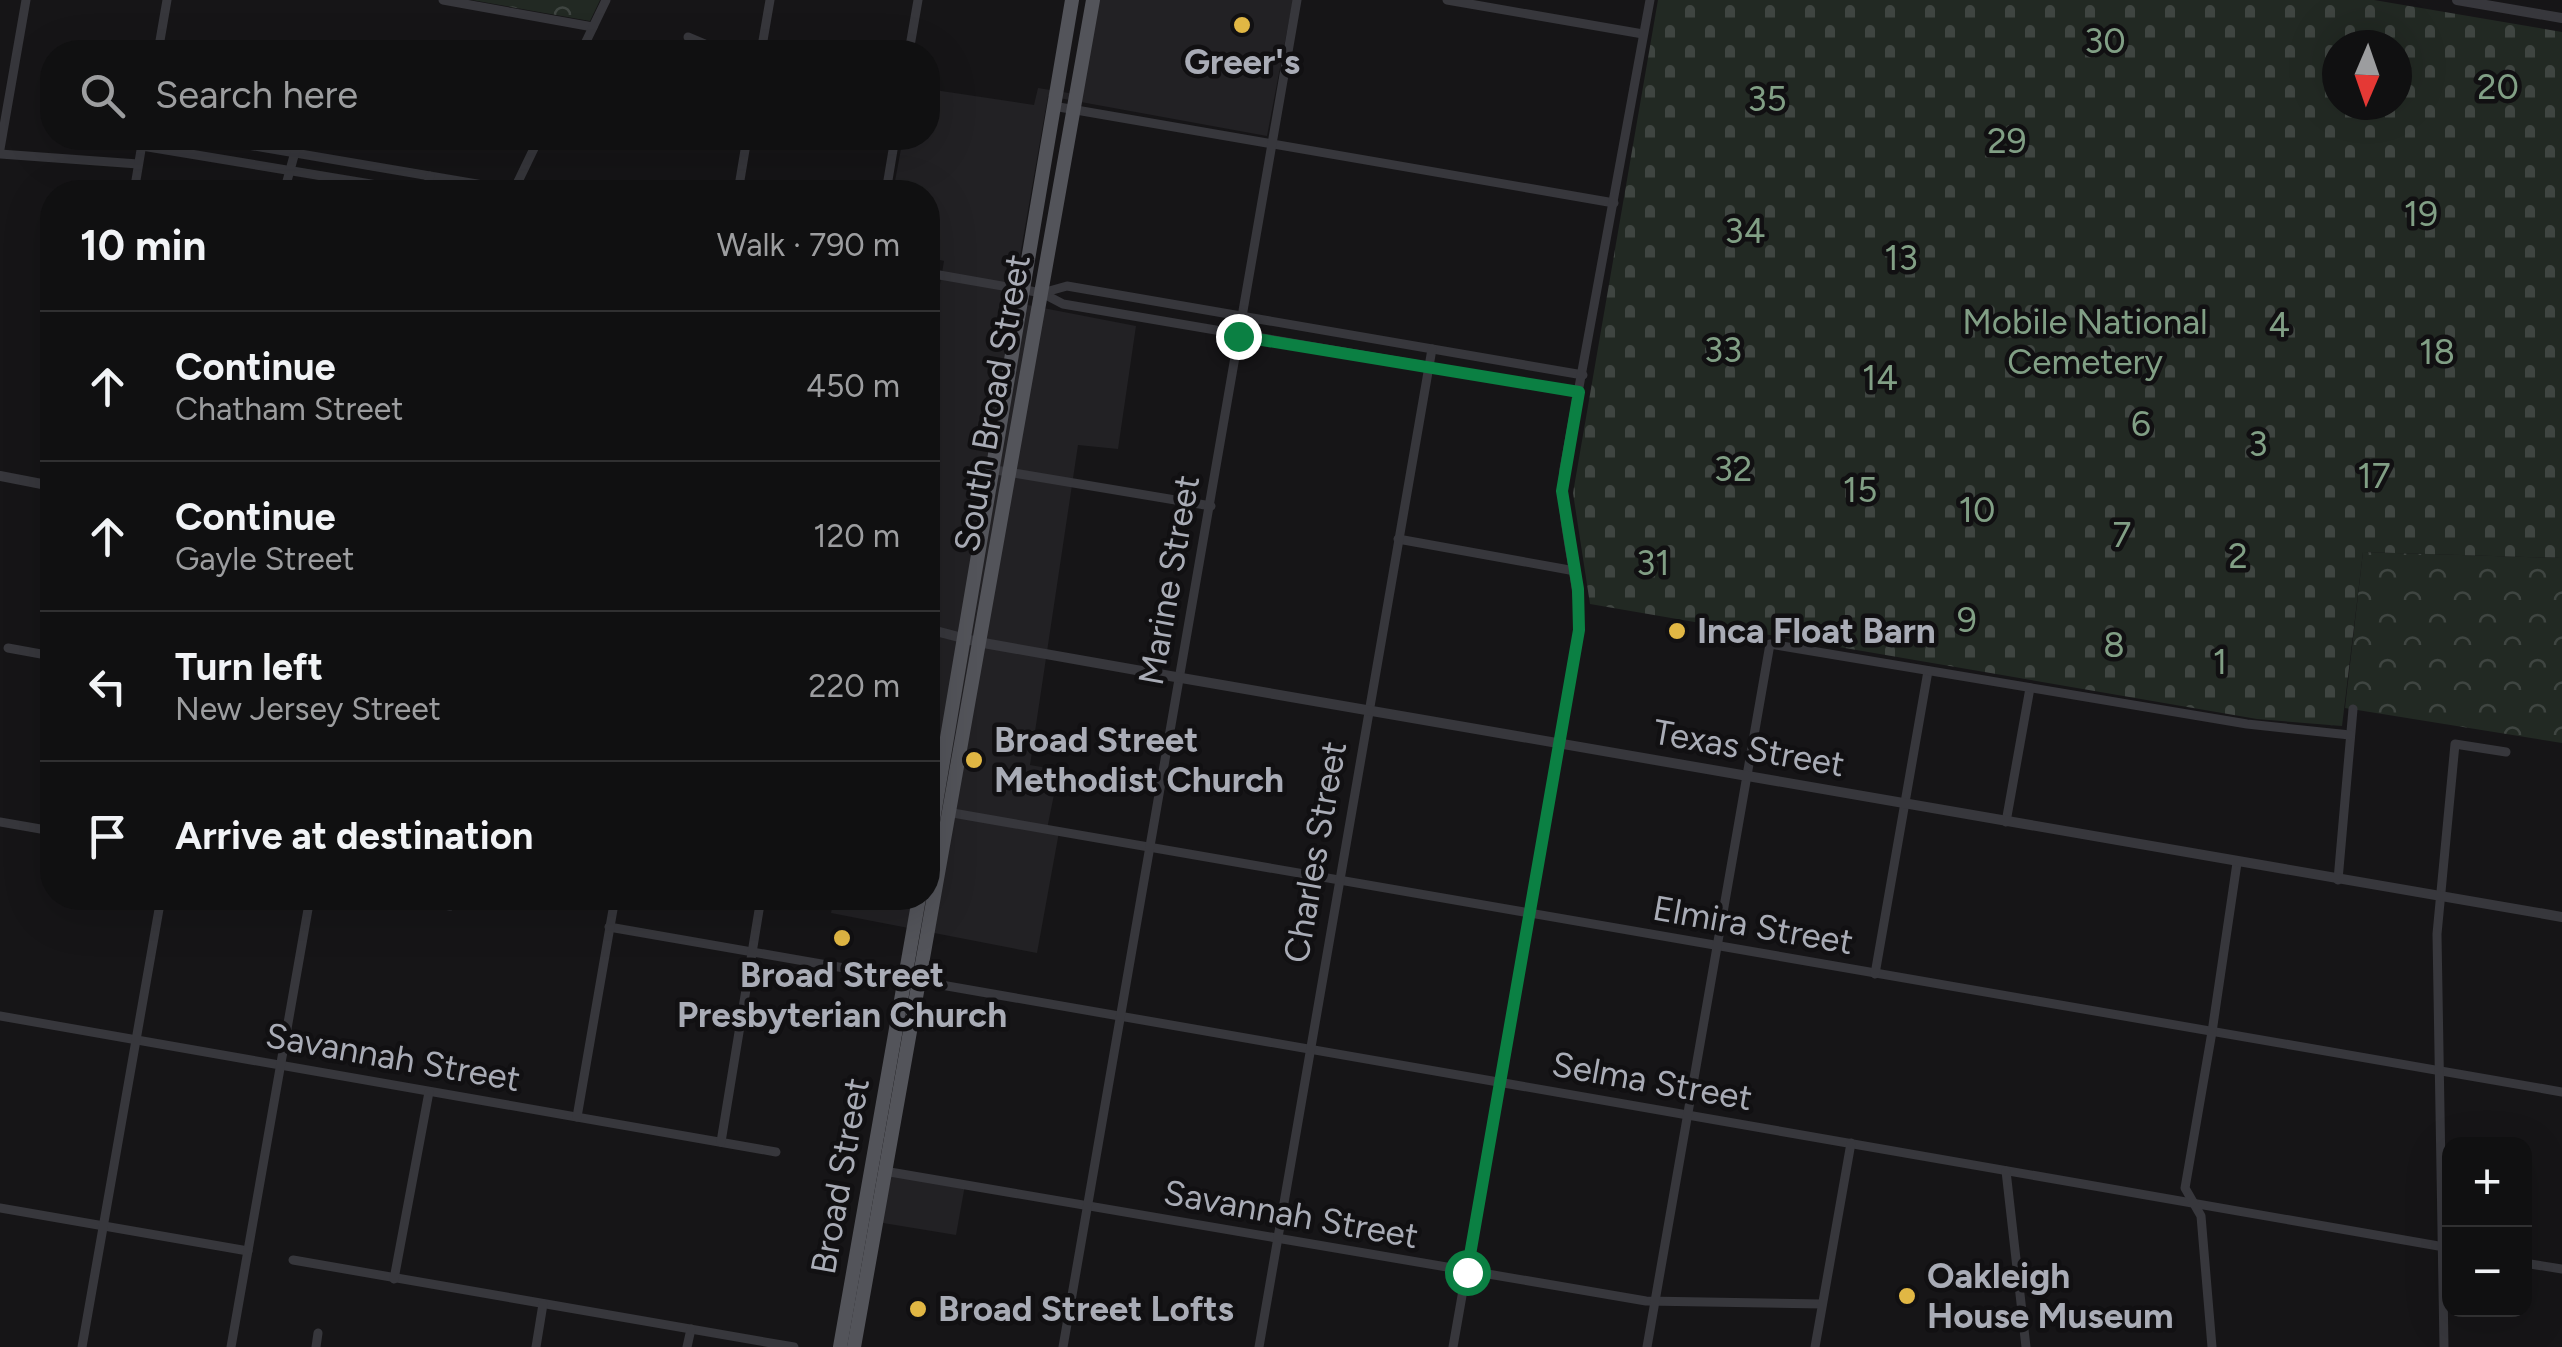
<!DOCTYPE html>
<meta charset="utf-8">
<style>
:root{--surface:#101011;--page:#19191a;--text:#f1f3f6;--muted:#9c9d9f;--line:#303031}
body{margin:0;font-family:Figtree,sans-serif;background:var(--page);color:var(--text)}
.controls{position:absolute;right:30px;bottom:30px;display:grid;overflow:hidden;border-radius:20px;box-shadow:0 10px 40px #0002}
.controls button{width:90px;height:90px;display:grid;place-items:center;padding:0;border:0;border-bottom:2px solid var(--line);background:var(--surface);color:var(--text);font:50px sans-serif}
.compass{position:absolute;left:2322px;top:30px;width:90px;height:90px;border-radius:50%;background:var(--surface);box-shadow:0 10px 40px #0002;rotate:182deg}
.stop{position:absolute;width:30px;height:30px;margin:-22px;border:8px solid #0b8043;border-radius:50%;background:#fff}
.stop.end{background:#0b8043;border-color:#fff;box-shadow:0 2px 10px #0008}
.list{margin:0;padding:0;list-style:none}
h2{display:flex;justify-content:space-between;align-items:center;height:130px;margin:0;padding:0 40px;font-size:42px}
h2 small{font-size:32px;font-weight:400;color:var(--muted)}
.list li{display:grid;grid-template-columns:65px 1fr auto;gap:30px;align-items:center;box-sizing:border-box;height:150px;padding:0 40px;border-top:2px solid var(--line)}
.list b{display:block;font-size:38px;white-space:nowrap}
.list p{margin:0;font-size:32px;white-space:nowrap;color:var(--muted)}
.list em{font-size:32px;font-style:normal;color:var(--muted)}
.icon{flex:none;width:55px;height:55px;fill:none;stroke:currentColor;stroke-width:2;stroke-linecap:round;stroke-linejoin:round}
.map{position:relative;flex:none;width:2562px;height:1347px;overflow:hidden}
.search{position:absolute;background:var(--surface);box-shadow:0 10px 40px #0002;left:40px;top:40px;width:900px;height:110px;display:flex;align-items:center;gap:25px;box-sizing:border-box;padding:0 35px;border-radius:40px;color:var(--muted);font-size:38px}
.panel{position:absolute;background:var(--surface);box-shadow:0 10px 40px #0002;left:40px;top:180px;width:900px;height:730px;border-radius:40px}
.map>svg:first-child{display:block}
</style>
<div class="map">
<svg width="2562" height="1347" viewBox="0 0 2562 1347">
<defs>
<pattern id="forest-crowns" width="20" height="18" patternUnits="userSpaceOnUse" patternTransform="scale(2.5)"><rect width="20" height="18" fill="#222923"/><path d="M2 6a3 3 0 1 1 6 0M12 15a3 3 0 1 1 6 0" fill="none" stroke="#3f4541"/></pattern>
<pattern id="cemetery-stones" width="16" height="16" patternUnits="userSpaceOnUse" patternTransform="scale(2.5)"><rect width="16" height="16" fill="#222923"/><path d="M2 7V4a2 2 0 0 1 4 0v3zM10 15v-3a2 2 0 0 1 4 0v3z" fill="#3f4541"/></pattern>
</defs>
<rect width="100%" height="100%" fill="#161517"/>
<!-- built -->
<g fill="#222124">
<polygon points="1098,0 1293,0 1267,136 1048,96 1012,302 1136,326 1118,449 1078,445 1030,765 1059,770 1047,829 1059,832 1037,953 831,913 834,898 928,898 928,355 944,261 928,257 928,192 893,192 903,138 928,138 928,89 1034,105 1038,88 1081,95"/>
<polygon points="886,1171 965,1185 956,1235 877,1222"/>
</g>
<!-- forest -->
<g fill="url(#forest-crowns)">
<polygon points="472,0 600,0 590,21"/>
<polygon points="2363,552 2562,558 2562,743 2345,708"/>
</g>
<!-- cemetery -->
<path fill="url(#cemetery-stones)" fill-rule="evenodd" d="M1658,0H2374L2562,32V558L2363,552L2342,726L2257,719L1590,604L1573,493ZM2337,45H2397V105H2337Z"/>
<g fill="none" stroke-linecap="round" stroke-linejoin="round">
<!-- minor -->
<g stroke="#37373c" stroke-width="9">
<polyline points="443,0 593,27"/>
<polyline points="1447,0 1643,34"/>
<polyline points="688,37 707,45 749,52"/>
<polyline points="158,52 167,0"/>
<polyline points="581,52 606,0"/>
<polyline points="761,52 770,0"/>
<polyline points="909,52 918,0"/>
<polyline points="1053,106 1614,203"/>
<polyline points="207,138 524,192"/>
<polyline points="142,146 419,192"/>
<polyline points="0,149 26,0"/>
<polyline points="0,154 138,164"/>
<polyline points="134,192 143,138"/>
<polyline points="284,192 295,152"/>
<polyline points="426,192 430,176"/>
<polyline points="513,192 539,138"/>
<polyline points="738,192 747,138"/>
<polyline points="886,192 895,138"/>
<polyline points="928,273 1042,293 1063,304 1579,392"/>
<polyline points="1042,293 1067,286 1583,375"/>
<polyline points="990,469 1211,506"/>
<polyline points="1398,539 1575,571"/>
<polyline points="8,648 52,656"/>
<polyline points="947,812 2562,1092"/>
<polyline points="0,822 52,831"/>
<polyline points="2006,822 2030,688"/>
<polyline points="2338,880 2353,709"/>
<polyline points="402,898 450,906"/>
<polyline points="609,927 2450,1248"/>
<polyline points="1875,974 1928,671"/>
<polyline points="0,1016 776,1152"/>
<polyline points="577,1117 615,898"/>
<polyline points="721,1142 761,898"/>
<polyline points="884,1171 1646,1301 1822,1304"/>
<polyline points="2006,1171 2026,1347"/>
<polyline points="0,1208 248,1251"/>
<polyline points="293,1260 794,1347"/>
<polyline points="2524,1263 2562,1269"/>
<polyline points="394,1279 429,1092"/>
<polyline points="82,1347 161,898"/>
<polyline points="231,1347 310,898"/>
<polyline points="316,1347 318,1333"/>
<polyline points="536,1347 543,1304"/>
<polyline points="687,1347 691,1329"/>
<polyline points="1063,1347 1297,0"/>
<polyline points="1259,1347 1432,349"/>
<path d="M1453,1347L1579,630C1580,576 1558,522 1564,469L1650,0"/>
<polyline points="1647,1347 1770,644 2247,724 2350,735"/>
<polyline points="1815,1347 1851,1143"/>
<polyline points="2212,1347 2201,1216 2185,1188 2212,1032 2237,863"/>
<polyline points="2444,1347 2437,934 2455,744 2506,752"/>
</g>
<!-- tertiary -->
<g stroke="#37373c" stroke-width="10">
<polyline points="2457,0 2562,18"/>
<polyline points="0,476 52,486"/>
<polyline points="928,629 978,642 1170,676 2562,917"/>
</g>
<!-- primary -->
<g stroke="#53545a" stroke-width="14">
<polyline points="928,850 1072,0"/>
<polyline points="840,1347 919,898"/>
<polyline points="854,1347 1093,0"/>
</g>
</g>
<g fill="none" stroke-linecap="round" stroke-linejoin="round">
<!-- route -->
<polyline stroke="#0b8043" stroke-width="12" points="1238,336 1579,392 1562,491 1578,589 1579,630 1467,1272"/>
</g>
<!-- markers -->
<g fill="#e1b744" stroke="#111012" stroke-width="4">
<circle cx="1242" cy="25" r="10"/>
<circle cx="1677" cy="631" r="10"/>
<circle cx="974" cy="760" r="10"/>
<circle cx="842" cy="938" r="10"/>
<circle cx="1907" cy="1296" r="10"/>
<circle cx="918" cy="1309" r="10"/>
</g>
<g text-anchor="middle" stroke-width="9" stroke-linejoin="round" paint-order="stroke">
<!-- park labels -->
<g font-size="35" fill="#819f85" stroke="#111012">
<text x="2105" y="53">30</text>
<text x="2498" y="99">20</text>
<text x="1767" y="111">35</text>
<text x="2007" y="153">29</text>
<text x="2421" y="226">19</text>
<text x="1745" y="243">34</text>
<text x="1901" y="270">13</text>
<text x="2085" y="334">Mobile National<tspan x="2085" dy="40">Cemetery</tspan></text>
<text x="2279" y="337">4</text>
<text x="1723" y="362">33</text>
<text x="2437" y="364">18</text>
<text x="1880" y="390">14</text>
<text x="2141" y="436">6</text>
<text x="2258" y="456">3</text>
<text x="1733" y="481">32</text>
<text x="2374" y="488">17</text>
<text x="1860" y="502">15</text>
<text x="1977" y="522">10</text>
<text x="2122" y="547">7</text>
<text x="2238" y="568">2</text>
<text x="1653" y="575">31</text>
<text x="1967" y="632">9</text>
<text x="2114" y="657">8</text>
<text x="2220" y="674">1</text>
</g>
<!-- poi labels -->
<g font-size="35" font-weight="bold" fill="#a9acb6" stroke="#111012" text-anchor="start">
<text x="1242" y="74" text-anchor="middle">Greer's</text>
<text x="1697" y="643">Inca Float Barn</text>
<text x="994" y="752">Broad Street<tspan x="994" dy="40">Methodist Church</tspan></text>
<text x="842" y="987" text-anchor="middle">Broad Street<tspan x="842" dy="40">Presbyterian Church</tspan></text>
<text x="1927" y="1288">Oakleigh<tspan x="1927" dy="40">House Museum</tspan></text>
<text x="938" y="1321">Broad Street Lofts</text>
</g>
<!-- street labels -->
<g font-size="35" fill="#a9acb6" stroke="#111012">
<text transform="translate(992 403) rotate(-80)" y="12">South Broad Street</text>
<text transform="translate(1169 580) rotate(-80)" y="12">Marine Street</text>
<text transform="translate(1749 748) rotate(10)" y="12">Texas Street</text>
<text transform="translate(1315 852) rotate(-80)" y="12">Charles Street</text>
<text transform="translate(1753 925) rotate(10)" y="12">Elmira Street</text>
<text transform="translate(393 1057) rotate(10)" y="12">Savannah Street</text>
<text transform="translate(1652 1081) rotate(10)" y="12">Selma Street</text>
<text transform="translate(840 1176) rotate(-80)" y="12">Broad Street</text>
<text transform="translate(1291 1214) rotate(10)" y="12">Savannah Street</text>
</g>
</g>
</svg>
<div class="controls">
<button>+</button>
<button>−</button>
</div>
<svg class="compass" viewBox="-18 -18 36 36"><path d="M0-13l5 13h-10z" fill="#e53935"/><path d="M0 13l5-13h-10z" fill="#9c9d9f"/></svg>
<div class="stop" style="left:1467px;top:1272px"></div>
<div class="stop end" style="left:1238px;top:336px"></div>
<div class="search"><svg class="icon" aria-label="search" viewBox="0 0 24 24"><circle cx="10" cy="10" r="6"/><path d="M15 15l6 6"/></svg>Search here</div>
<section class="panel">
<h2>10 min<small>Walk · 790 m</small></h2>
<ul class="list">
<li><svg class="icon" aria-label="ahead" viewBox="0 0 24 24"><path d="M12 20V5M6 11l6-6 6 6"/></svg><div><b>Continue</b><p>Chatham Street</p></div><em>450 m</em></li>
<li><svg class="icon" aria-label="ahead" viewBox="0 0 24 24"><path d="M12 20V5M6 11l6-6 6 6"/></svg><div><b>Continue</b><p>Gayle Street</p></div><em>120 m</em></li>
<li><svg class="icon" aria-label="left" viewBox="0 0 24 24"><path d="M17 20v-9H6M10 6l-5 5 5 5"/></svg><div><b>Turn left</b><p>New Jersey Street</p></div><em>220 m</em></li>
<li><svg class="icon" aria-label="arrive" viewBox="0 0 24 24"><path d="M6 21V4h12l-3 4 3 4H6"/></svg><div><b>Arrive at destination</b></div></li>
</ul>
</section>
</div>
